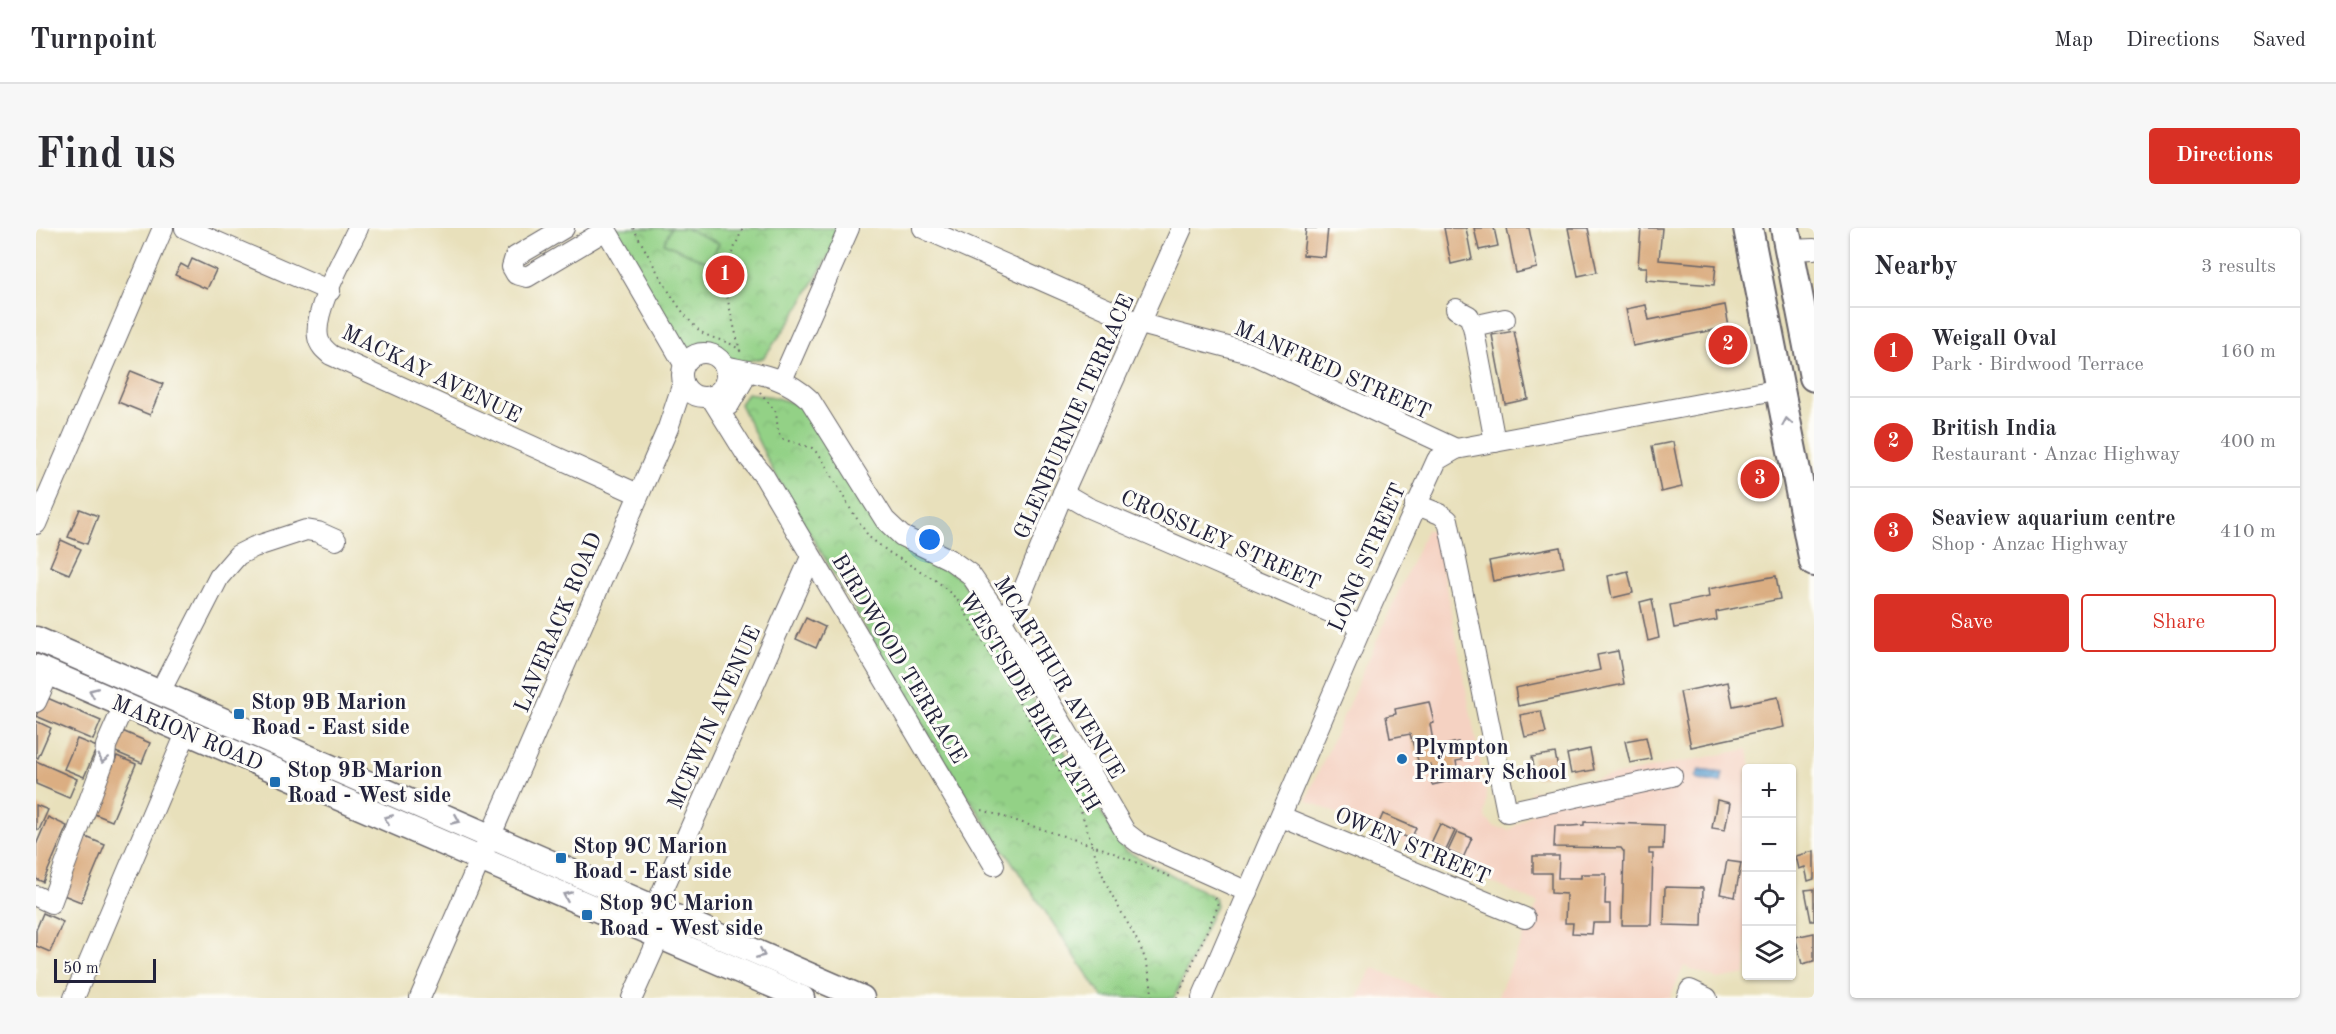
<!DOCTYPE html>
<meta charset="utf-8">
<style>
:root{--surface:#fff;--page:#f7f7f7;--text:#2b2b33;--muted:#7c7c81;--line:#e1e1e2;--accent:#d93025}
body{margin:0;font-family:"Old Standard TT",serif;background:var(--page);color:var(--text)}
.controls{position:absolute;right:18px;bottom:18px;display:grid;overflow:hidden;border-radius:6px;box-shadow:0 2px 4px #0004}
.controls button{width:54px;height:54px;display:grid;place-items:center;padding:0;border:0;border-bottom:2px solid var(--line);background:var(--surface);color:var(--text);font:30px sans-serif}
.scale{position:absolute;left:18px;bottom:15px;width:102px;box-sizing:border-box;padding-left:6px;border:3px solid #22223b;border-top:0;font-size:16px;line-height:21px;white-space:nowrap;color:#22223b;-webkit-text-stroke:4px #fdfcf7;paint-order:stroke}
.you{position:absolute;left:894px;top:312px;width:21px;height:21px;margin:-15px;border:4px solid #fff;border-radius:50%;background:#1a73e8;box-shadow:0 0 0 9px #1a73e833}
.badge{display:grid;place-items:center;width:39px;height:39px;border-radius:50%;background:var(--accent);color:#fff;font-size:20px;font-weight:700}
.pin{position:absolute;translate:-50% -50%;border:3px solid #fff;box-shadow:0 2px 6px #0006}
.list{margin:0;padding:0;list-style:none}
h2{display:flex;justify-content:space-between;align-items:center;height:78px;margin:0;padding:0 24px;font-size:26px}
h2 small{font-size:20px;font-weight:400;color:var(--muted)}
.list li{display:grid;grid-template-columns:39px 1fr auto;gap:18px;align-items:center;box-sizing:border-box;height:90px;padding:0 24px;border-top:2px solid var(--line)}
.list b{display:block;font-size:22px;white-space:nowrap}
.list p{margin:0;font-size:20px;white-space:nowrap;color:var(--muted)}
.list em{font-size:20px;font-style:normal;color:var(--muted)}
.actions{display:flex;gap:12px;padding:18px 24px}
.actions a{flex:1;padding:14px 0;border:2px solid var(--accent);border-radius:6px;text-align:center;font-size:21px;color:var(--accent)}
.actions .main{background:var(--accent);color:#fff}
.icon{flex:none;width:33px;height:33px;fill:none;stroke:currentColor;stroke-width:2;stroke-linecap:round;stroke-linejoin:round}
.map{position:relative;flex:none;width:1778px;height:770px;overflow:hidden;border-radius:6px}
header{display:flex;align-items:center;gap:36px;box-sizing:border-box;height:84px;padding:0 30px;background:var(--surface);border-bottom:2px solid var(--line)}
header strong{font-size:28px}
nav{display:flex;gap:33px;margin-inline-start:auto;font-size:21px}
.intro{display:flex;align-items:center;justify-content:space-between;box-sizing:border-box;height:144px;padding:0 36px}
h1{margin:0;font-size:42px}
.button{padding:15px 27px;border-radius:6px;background:var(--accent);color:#fff;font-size:21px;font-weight:700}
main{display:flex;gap:36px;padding:0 36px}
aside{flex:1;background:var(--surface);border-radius:6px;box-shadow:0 2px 4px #0004}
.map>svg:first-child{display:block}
</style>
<header>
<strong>Turnpoint</strong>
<nav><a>Map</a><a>Directions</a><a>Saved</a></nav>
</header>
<div class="intro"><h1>Find us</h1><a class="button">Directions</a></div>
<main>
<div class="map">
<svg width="1778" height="770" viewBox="0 0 1778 770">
<defs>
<pattern id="park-crowns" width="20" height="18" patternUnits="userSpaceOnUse" patternTransform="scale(1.5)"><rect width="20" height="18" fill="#93d186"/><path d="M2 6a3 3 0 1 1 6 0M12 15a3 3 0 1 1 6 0" fill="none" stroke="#7eb375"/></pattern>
<pattern id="water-waves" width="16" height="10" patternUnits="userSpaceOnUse" patternTransform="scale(1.5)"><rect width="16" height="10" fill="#5fa1d3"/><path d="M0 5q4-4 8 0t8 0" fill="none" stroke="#4e83ac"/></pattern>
</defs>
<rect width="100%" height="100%" fill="#fdfcf7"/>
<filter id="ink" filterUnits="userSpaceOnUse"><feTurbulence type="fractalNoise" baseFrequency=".0167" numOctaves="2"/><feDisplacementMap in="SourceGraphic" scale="12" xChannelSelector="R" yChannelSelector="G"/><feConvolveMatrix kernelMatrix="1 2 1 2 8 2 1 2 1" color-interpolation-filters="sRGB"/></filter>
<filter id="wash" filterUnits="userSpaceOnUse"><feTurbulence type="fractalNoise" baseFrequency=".008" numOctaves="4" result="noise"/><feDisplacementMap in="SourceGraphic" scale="24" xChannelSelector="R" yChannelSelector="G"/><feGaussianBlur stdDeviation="1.35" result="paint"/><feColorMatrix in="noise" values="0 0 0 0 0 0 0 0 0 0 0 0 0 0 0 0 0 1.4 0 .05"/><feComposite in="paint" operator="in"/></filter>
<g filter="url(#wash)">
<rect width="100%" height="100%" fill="#e8e0bb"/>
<!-- built -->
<g fill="#f5d2c2">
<polygon points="1390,302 1399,302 1451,569 1449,589 1458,599 1474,602 1497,584 1494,564 1712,521 1715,540 1710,540 1710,746 1681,751 1648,738 1634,770 1461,770 1502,675 1270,572"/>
<polygon points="1336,739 1407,770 1322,770"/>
</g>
<!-- park -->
<g fill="url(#park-crowns)" stroke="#5a7a60" stroke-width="1.5">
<polygon points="569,0 809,0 756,91 727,130 688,138 679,128 661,126 629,102"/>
<polygon points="711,165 737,169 767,178 848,306 924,350 1088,622 1178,669 1180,677 1138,770 1067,770 905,528 736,241 704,176"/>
</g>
<!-- pitch -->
<polygon fill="#93d186" stroke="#5a7a60" stroke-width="1.5" points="635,0 649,0 683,15 673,35 628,15"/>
<!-- water -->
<polygon fill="url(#water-waves)" stroke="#406287" stroke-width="1.5" points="1663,542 1687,545 1685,555 1662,552 1659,549"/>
<g id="blocks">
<!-- building -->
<g fill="#dbae82">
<polygon points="1270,0 1292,0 1289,29 1267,27"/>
<polygon points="1408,0 1430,0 1436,31 1415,36"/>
<polygon points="1438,0 1458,0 1462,18 1443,22"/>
<polygon points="1471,0 1493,0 1501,40 1480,45"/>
<polygon points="1532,0 1552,0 1561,44 1542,48"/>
<polygon points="1605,0 1626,0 1623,32 1680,37 1678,57 1610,52 1611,39 1602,39"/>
<polygon points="156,31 180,42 171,61 139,47 145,36 152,40"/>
<polygon points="1610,77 1613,92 1689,77 1693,99 1597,118 1590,81"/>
<polygon points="1478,103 1492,171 1469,176 1456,107"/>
<polygon points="95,143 127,156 114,187 82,174"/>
<polygon points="1637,214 1646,259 1625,264 1616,218"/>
<polygon points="44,281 62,288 51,316 32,309"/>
<polygon points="25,312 45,321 33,346 14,338"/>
<polygon points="1524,319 1528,339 1457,353 1453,333"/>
<polygon points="1592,343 1597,365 1576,370 1572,348"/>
<polygon points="1740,348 1744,371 1680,384 1681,392 1638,400 1634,377 1673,369 1672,361"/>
<polygon points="1616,371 1623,410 1612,413 1604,374"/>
<polygon points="770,390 789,399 780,420 760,411"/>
<polygon points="1582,423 1588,456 1482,478 1479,460 1564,442 1561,427"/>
<polygon points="1692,454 1697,478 1742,469 1748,499 1655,519 1644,464"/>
<polygon points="9,469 65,493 57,512 0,488"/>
<polygon points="1393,474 1398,495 1394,496 1397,513 1399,512 1401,519 1422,514 1426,532 1420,533 1423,551 1396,557 1394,550 1398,549 1395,537 1384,539 1374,506 1354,510 1350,488 1360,486 1359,481"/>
<polygon points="1505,483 1510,505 1489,509 1484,487"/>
<polygon points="0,493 15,500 2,530 0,529"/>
<polygon points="84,502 114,515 106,535 75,522"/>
<polygon points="1610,509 1615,531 1594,535 1589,513"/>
<polygon points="41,511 61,519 48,549 28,541"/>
<polygon points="1554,521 1558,542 1535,546 1531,526"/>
<polygon points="1519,525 1523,545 1500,550 1496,529"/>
<polygon points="81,528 100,536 76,593 56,585"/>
<polygon points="0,533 41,551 33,570 0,556"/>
<polygon points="1681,572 1694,575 1689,602 1676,600"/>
<polygon points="0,577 12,582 3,602 0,601"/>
<polygon points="1347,586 1380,600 1375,611 1342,597"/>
<polygon points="12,589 31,598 7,654 0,651 0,617"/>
<polygon points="1548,594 1628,597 1627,621 1613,621 1613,626 1617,626 1615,697 1586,697 1588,624 1585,620 1518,619 1519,598 1535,598 1548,597"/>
<polygon points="1404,596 1419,603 1410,622 1395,615"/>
<polygon points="1421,604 1436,610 1427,630 1412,623"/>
<polygon points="50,609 69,617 45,674 25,666"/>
<polygon points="1778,623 1778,651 1772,653 1769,639 1763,641 1760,628"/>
<polygon points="1497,628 1523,628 1522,650 1545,650 1545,646 1570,646 1569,676 1574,676 1574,695 1557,695 1556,706 1536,705 1537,695 1529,695 1530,666 1515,665 1515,645 1497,645"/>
<polygon points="1691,633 1705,635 1699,669 1684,666"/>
<polygon points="1629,659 1667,660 1666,698 1628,697"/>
<polygon points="1778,661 1778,693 1775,693 1769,662"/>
<polygon points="7,685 27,694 14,724 0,718 0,702"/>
<polygon points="1778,705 1778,733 1766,736 1759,709"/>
</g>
</g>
</g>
<g filter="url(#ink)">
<use href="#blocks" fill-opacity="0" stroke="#676468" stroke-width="1.5"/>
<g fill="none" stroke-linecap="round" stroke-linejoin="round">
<defs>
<g id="minor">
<polyline points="149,0 294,63"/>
<path d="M322,0C310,26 277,81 282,109C283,117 289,122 295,127L602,266"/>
<polyline points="528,0 479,29 476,39 480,46 491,49 570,2"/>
<polyline points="569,0 648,136"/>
<polyline points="887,0 1105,96 1214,125 1420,221"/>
<polyline points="1753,22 1778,21"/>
<polyline points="1420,81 1433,88 1437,98"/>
<circle cx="668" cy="147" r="22"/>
<path d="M688,138C720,145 749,148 774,172L849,292L866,308L913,331L934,346L965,391L1090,605L1103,615L1212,664"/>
<polyline points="746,152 813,0"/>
<polyline points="674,168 710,226 728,248 958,637"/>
<polyline points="693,177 707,153"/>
<polyline points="1459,214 1437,98 1469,91"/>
<polyline points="1027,265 1051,279 1326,398"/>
<polyline points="1379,276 1404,286 1412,292 1471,584 1636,548"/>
<polyline points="0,296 127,0"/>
<polyline points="965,391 984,370 1027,265 1146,0"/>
<polyline points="124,464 183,349 202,327 218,319 270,302 282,304 300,312"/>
<polyline points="0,474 13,445"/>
<polyline points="1246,589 1489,690"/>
<polyline points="0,668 15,675 69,530 70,518 88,477"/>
<polyline points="613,693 775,329"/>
<polyline points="38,770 151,503"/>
<polyline points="384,770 632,200 647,155"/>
<polyline points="596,770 629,696"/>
<polyline points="1166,770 1326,398 1401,232 1420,221 1745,161"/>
<polyline points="1651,770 1654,762 1671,770"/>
</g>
<g id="major">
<polyline points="0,411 826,770"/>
<polyline points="0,439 766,770"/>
</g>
<g id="highway">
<polyline points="1712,0 1778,334"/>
<polyline points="1749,0 1778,149"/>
</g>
</defs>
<!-- minor casing -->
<use href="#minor" stroke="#676468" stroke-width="22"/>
<!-- major casing -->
<use href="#major" stroke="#676468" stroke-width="27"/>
<!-- highway casing -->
<use href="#highway" stroke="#676468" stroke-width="32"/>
<!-- path -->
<g stroke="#676468" stroke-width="2" stroke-dasharray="1.5 4.5" stroke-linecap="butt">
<path d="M597,0C614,29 639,82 664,103C677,113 694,111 705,124"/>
<polyline points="704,123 686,48 707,0"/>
<path d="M724,164L740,184L742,203L746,211L776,220L785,229L814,280L833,309L854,325L901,353L922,372L1038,567C1052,597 1058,630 1072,659C1091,699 1115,723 1116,770"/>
<polyline points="946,582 1068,621 1135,649"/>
<polyline points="1141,770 1182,678 1179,669"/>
</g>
<!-- minor -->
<use href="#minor" stroke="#fff" stroke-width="20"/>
<!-- major -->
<use href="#major" stroke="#fff" stroke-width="24"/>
<!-- highway -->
<use href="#highway" stroke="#fff" stroke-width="28"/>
</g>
<!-- one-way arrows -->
<defs><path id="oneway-chevron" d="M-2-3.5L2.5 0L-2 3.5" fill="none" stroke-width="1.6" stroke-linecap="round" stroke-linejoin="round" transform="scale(1.5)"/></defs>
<g stroke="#9c9ca7">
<use href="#oneway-chevron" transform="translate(1751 194) rotate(-100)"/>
<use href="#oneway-chevron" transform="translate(57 464) rotate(-157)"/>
<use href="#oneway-chevron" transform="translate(67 531) rotate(104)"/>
<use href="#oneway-chevron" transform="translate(352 591) rotate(-157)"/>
<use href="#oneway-chevron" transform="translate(420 592) rotate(23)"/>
<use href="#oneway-chevron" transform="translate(531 668) rotate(-156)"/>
<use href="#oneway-chevron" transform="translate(725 726) rotate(23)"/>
</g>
</g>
<!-- markers -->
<g fill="#1f6fb2" stroke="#fdfcf7" stroke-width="2">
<rect x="197" y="480" width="12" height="12" rx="3"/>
<circle cx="1366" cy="531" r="6"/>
<rect x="233" y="548" width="12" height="12" rx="3"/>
<rect x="519" y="624" width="12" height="12" rx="3"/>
<rect x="545" y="681" width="12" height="12" rx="3"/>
</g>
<g text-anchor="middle" stroke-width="6" stroke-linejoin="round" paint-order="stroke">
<!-- street labels -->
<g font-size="22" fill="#22223b" stroke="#fdfcf7">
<text transform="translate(1297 141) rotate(24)" y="8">MANFRED STREET</text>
<text transform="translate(396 145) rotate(26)" y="8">MACKAY AVENUE</text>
<text transform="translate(1037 188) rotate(-66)" y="8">GLENBURNIE TERRACE</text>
<text transform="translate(1185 311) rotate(24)" y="8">CROSSLEY STREET</text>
<text transform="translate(1330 329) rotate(-66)" y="8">LONG STREET</text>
<text transform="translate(521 394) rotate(-67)" y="8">LAVERACK ROAD</text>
<text transform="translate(864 430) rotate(59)" y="8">BIRDWOOD TERRACE</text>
<text transform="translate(1024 449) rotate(59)" y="8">MCARTHUR AVENUE</text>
<text transform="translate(995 473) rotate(59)" y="8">WESTSIDE BIKE PATH</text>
<text transform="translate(677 489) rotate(-66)" y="8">MCEWIN AVENUE</text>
<text transform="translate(152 504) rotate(23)" y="8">MARION ROAD</text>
<text transform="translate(1377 617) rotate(23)" y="8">OWEN STREET</text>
</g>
<!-- poi labels -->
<g font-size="22" font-weight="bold" fill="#22223b" stroke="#fdfcf7" text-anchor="start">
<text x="215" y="481">Stop 9B Marion<tspan x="215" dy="25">Road - East side</tspan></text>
<text x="1378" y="526">Plympton<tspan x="1378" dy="25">Primary School</tspan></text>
<text x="251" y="549">Stop 9B Marion<tspan x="251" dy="25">Road - West side</tspan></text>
<text x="537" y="625">Stop 9C Marion<tspan x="537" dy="25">Road - East side</tspan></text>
<text x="563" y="682">Stop 9C Marion<tspan x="563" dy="25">Road - West side</tspan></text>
</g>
</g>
</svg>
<div class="controls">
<button>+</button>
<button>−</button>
<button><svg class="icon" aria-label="locate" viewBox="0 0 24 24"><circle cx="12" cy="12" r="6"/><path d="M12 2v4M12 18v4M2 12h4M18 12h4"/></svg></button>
<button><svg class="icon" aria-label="layers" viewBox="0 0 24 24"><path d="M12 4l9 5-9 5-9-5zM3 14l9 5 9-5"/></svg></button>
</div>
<div class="scale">50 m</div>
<div class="you"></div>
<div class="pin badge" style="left:689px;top:47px">1</div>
<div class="pin badge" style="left:1692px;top:117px">2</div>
<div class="pin badge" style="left:1724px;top:251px">3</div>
</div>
<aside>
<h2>Nearby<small>3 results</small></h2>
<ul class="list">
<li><span class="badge">1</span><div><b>Weigall Oval</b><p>Park · Birdwood Terrace</p></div><em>160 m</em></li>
<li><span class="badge">2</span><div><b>British India</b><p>Restaurant · Anzac Highway</p></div><em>400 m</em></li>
<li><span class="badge">3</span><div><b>Seaview aquarium centre</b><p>Shop · Anzac Highway</p></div><em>410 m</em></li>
</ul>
<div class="actions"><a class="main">Save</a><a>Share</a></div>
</aside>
</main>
